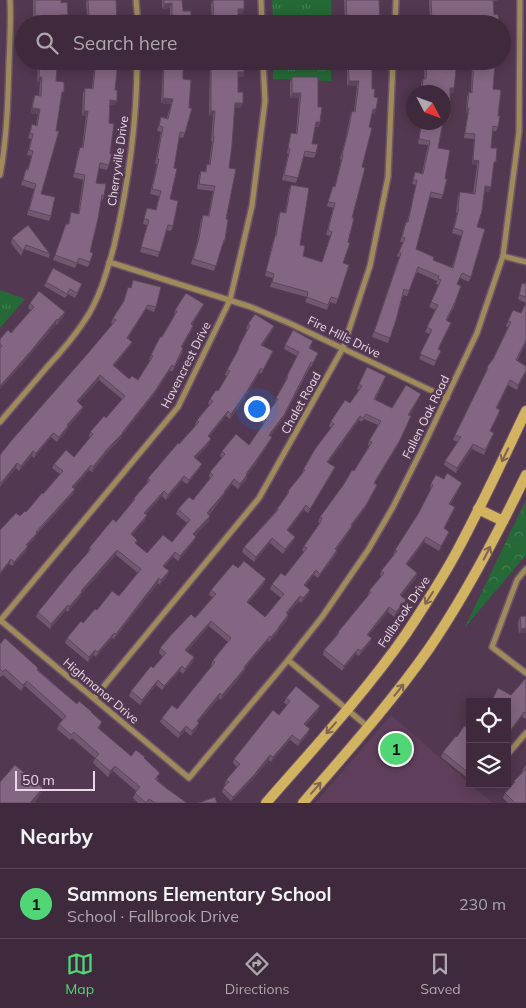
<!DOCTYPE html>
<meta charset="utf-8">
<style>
:root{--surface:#3e2a3c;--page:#453243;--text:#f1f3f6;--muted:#ada7af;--line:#574656;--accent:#50d674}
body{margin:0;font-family:Mulish,sans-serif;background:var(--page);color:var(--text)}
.controls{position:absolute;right:15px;bottom:15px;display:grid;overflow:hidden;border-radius:0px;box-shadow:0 2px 12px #0003}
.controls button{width:45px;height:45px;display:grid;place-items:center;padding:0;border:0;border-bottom:1px solid var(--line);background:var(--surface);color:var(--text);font:25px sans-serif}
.compass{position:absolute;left:406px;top:85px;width:45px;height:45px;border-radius:50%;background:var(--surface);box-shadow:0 2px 12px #0003;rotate:131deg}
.scale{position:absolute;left:15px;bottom:12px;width:80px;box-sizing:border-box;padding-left:5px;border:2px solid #e8d8e6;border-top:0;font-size:14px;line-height:18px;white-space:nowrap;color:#e8d8e6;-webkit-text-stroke:4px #523850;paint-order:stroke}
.you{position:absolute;left:256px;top:408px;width:18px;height:18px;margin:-12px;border:4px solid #fff;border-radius:50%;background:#1a73e8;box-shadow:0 0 0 8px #1a73e833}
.badge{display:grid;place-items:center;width:32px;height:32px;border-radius:50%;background:var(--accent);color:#111;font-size:16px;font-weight:700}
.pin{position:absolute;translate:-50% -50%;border:2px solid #fff;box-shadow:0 1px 5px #0006}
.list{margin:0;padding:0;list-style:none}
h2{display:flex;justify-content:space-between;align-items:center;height:65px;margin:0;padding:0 20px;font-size:21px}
h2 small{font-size:16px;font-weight:400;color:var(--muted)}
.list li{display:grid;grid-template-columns:32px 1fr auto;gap:15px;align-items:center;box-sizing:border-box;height:70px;padding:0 20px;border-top:1px solid var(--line)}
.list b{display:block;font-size:19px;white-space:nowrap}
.list p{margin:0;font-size:16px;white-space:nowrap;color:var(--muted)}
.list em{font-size:16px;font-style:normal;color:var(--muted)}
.icon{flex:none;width:28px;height:28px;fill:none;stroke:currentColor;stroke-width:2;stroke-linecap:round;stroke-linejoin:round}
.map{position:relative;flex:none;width:526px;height:803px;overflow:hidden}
.search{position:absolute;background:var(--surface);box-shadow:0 2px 12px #0003;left:15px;right:15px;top:15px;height:55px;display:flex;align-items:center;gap:12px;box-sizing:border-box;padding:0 18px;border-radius:28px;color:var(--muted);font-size:19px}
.sheet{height:135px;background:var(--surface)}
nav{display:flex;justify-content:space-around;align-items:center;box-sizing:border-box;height:70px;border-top:1px solid var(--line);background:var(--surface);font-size:14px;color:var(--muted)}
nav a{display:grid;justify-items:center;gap:2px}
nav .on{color:var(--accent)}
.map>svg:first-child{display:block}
</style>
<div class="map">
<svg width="526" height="803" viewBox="0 0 526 803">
<defs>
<pattern id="grass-tufts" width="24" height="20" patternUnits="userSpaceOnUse" patternTransform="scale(1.25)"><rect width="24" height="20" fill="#256937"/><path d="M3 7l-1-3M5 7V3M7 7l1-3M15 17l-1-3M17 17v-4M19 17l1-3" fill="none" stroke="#457e54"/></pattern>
<pattern id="park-crowns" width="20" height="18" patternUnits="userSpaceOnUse" patternTransform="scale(1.25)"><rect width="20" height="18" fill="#256937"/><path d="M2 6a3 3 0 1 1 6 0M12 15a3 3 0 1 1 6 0" fill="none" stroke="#457e54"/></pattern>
</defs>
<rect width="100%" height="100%" fill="#523850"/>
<!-- built -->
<polygon fill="#5e3e5b" points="391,715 470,784 493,803 315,803"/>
<!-- grass -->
<g fill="url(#grass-tufts)">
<polygon points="272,0 331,0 332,24 273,24"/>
<polygon points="273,61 331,61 331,81 273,79"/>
<polygon points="0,290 25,299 0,328"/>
</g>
<!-- park -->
<polygon fill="url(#park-crowns)" points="526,500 526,555 465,627"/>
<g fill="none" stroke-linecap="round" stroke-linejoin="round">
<defs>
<g id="minor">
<polyline points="136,0 138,24"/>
<polyline points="261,0 262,24"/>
<polyline points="395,24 396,0"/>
<path d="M0,175C7,138 8,100 9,62C10,42 11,21 10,0"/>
<polyline points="503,256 526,262"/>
<polyline points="109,262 251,307 289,323 447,398"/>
<path d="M0,422C16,403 32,385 47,367C61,352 74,337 85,320C100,298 107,271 114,246C128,186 137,123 137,61"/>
<polyline points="526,569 517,580 492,647 526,673"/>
<polyline points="0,620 189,778 288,660 322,617 368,550 393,507 422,449 477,333 503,256 519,132 520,0"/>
<polyline points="0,621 178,407 230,300 252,206 265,101 263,61"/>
<polyline points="288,660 368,727"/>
<polyline points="94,698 259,498 343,348 370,266 388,177 393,61"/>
<polyline points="507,755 526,733"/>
</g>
<g id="secondary">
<polyline points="478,509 503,521"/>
<path d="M266,803C314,748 364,694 406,634C423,608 441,581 456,553C481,507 503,459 526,411"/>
<path d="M303,803C346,753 390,704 428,650C466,595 497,535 526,475"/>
</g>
</defs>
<!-- minor casing -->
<use href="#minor" stroke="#6d556b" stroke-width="8"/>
<!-- secondary casing -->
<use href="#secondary" stroke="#6d556b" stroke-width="12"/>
<!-- minor -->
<use href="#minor" stroke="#9e8b58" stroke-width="5"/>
<!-- secondary -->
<use href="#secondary" stroke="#d2b35f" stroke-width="10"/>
</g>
<!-- wall -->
<g fill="#71586f">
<polygon points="33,0 61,0 61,3 66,19 60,20 60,24 37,24 37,20 33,21"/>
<polygon points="87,0 116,0 117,24 88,23 86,3"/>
<polygon points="162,0 182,0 183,11 191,24 170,24 170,8 162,9"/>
<polygon points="213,0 244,0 244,9 242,14 238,14 238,24 212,24 211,4"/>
<polygon points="344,0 379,0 380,24 345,24"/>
<polygon points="429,0 499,0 493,1 494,15 498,24 426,24 427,21 430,21"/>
<polygon points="35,61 55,61 56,81 62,96 41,194 51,216 49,221 27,215 34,189 21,185 26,169 27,170 32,156 27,155 31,139 28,138 32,124 36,125 38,114 31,113 33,100 35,95 39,95 40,82 37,82 38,64 35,64"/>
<polygon points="95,61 118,61 115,90 115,105 110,105 109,123 109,165 107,170 99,168 96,183 104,196 102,201 101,200 90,252 93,253 88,267 77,263 75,268 53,260 66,224 68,224 71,212 78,214 83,180 73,177 78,152 80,147 82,148 86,116 82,116 83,93 85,88 92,88"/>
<polygon points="161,61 183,61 183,79 185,133 183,138 179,137 174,168 170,199 173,226 171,231 166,230 158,257 140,252 147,225 143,224 145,213 147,208 156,210 159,196 150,194 157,164 155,164 161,132 157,131 161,117 167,118 171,104 161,103 163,70 161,70"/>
<polygon points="211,61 244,61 244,72 243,77 238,77 238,92 241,108 235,108 229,168 225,240 223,245 222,245 214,271 191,264 197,242 201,220 203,215 208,216 213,191 197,189 199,176 201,171 205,172 207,164 209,164 212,141 211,141 213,116 209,116 210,64"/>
<polygon points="347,61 372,61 372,89 374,97 375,114 372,114 343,263 349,265 336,304 330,302 327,310 305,302 307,297 270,287 273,278 265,276 273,241 275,236 278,217 280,212 285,213 289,190 291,185 300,245 303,256 322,262 330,236 326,235 333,208 327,206 333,186 335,187 341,160 340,159 346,137 350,116 352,111 354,112 357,86 347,86"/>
<polygon points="425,61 494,61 493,89 498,116 498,127 496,131 492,131 491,148 494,167 493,167 491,187 489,192 485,191 477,227 471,277 469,282 460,278 457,284 461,286 454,307 447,320 449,327 438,350 441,351 434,366 419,359 430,334 425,332 436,310 429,307 439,285 436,284 437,281 417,272 407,296 403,295 396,320 388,343 372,337 399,257 397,256 403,242 400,242 404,227 406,222 407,222 416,185 412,184 414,177 415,172 422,173 428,145 418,144 421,122 443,122 438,148 445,179 443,195 441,199 429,197 416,249 433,260 452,267 462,236 452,233 457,213 456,212 458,197 460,192 473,194 477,165 472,165 474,139 464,138 468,113 466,113 467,97 469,92 471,92 472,64 456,64 454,88 453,93 450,93 448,121 444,92 421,92 421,84 423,79 424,79"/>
<polygon points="292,77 318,107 320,122 319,127 315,127 312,144 316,153 314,158 303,156 296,183 282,180 288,154 287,153 290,137 291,133 296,133 299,98 290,98 290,82"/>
<polygon points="12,238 50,254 49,258 24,249 21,256 11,243"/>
<polygon points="46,282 80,289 75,298 68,294 65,298 44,286"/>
<polygon points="526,282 526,303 518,299 522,283 525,284"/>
<polygon points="128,287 156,307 154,312 146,309 128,338 132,342 130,346 114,366 129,379 138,380 150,360 149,360 151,355 174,316 174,315 175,310 202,308 192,325 193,326 192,330 182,347 183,348 182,353 172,372 170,370 153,396 122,435 121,438 107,453 92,472 89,470 74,488 73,494 36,535 35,538 27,546 26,551 12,566 9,564 20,516 26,512 43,494 60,474 52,468 54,464 74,457 90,438 89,437 90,432 106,418 122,399 99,380 78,403 83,407 81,412 68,427 67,430 57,442 51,437 34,458 32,456 19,471 16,468 0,487 0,455 89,352 113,324 111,323 113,318 123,302"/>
<polygon points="30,303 65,312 63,317 57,325 56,324 29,356 0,389 0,339 11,333 31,310 28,308"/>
<polygon points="526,303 526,342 517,361 526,366 517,390 508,385 497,408 499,414 490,431 494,433 484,455 472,449 456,473 444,465 445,461 458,442 453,440 455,435 486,372 487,367 493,359 508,327 506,326 508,321 521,313"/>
<polygon points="248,324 272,331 262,346 273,351 271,356 261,374 259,373 243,401 230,419 226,416 209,437 211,439 209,444 196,458 200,468 187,484 182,481 166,500 162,496 146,514 145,520 132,535 137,540 136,544 147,553 172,542 187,523 176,514 178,509 193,500 210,478 209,477 210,472 222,458 220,456 222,451 249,445 264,424 262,423 264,418 275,403 276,398 286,381 285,381 287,376 297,356 284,349 285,345 311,346 310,349 318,353 316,358 311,367 310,367 283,419 270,436 272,437 270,442 257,461 256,464 247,475 246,480 238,489 232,484 224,494 223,497 209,515 209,521 195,536 196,537 194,541 178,561 173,557 164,567 169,571 167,576 160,585 158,583 114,639 112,638 96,657 94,655 88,662 65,643 67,638 97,610 119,596 138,573 116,555 82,593 80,597 68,612 66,610 50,629 36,617 38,612 88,553 89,548 116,522 132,502 134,498 147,483 148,478 196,426 195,425 197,420 210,405 208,404 210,399 218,391 227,376 225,375 227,370 237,353 238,348 247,330 246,329"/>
<polygon points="384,381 375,400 392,408 419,398 409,416 409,421 398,445 374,484 377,485 375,490 364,510 352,526 350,531 337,549 336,555 318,578 314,575 305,586 310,590 308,595 301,603 299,601 287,614 288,615 287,620 278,631 277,633 269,642 268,641 245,668 244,672 221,700 219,698 198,722 199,723 197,728 191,736 185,731 178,738 160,722 162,718 177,709 212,666 211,665 213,660 228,642 209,626 187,651 194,657 193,662 183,674 180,671 162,690 156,685 140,705 129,696 131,691 163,657 159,653 160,648 195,618 213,597 209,595 211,590 238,568 264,584 248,603 265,617 281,598 270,589 272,584 285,576 304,552 302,551 304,546 320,523 318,522 320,517 342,487 344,484 354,471 369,446 368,445 369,441 378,425 364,419 361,422 359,420 328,463 335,467 333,472 308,513 304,510 288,531 295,537 293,542 283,554 270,543 254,562 242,552 244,547 275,512 277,509 286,496 288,491 302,474 303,470 331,428 329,426 331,421 350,403 359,390 357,389 359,384"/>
<polygon points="431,483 460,487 450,505 453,512 444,529 449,532 447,537 439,551 424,542 407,565 417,573 416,578 401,596 404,605 394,617 388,612 368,636 370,643 359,656 356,654 342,671 323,655 324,650 336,636 338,632 368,596 369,591 381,577 380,576 381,571 394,555 393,555 395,550 418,514 431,489 430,488"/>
<polygon points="526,616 526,633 519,633 518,622 520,617"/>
<polygon points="0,644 38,670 77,704 91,713 100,728 99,729 131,756 145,757 144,759 158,779 157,780 166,788 187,803 138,803 133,798 136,791 113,771 108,777 93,763 95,758 72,738 70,740 57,729 59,724 63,720 25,686 21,691 3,675 1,677 0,676"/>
<polygon points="526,678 526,717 525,719 522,717 511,695"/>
<polygon points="286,698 320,706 318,711 306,725 308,734 298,746 290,740 271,762 269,760 252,780 231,801 222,792 223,788 225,785 225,784 226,780 237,767 233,763 234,759 279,715 287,705 284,703"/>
<polygon points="470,723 470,780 441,757 443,752"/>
<polygon points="526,765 526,803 508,803 503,798 505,793 512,786 514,781 522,772 524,767"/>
</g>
<!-- shaded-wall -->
<g fill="#5c475a">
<polygon points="172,3 170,8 162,9 164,4"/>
<polygon points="238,9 244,9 242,14 236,14"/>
<polygon points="60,15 68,15 66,19 58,20"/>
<polygon points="35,16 39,16 37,20 33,21"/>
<polygon points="89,18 94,18 92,23 88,23"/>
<polygon points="36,61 39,61 38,64 35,64"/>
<polygon points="456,61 473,61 472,64 455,64"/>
<polygon points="162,65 164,65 163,70 161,70"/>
<polygon points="238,72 244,72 243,77 236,77"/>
<polygon points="39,77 42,77 40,82 37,82"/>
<polygon points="349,81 359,81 357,86 347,86"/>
<polygon points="450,88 454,88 453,93 449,93"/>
<polygon points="292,93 301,93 299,98 290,98"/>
<polygon points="163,98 173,99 171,104 161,103"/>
<polygon points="110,100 117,101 115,105 108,105"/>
<polygon points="235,103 243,103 241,108 233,108"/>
<polygon points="32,108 40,109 38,114 31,113"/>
<polygon points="467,108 469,108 468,113 466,113"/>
<polygon points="373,109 376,109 375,114 371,114"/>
<polygon points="84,111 88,111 86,116 82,116"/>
<polygon points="211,111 215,111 213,116 209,116"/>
<polygon points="444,116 450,116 448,121 444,121"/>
<polygon points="316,122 320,122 319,127 314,126"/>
<polygon points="473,160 479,161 477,165 472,165"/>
<polygon points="485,186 491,187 489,192 484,191"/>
<polygon points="204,304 202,308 189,329 191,324"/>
<polygon points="148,305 146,309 126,342 127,338"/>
<polygon points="65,312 63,317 57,325 58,320"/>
<polygon points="57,319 56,324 29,356 0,389 0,386"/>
<polygon points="193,326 192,330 179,352 181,347"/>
<polygon points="274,326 272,331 260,350 261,345"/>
<polygon points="132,342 130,346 111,370 113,365"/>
<polygon points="311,362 283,419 267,440 269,435"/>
<polygon points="172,365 170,370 153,396 122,435 121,438 107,453 92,472 93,467 122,433"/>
<polygon points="261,368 259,373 243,401 230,419 231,414"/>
<polygon points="526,371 526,373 517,390 518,385"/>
<polygon points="100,375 99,380 75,406 77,401"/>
<polygon points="421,394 419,398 406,420 408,415"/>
<polygon points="83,407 81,412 68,427 67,430 57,442 59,437 67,425"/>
<polygon points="228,411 226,416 206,441 208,436"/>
<polygon points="360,416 359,420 325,467 327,462"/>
<polygon points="411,416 398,445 372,488 374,483"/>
<polygon points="53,433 51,437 34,458 36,453"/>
<polygon points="272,437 270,442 257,461 256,464 244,479 246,474"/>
<polygon points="211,439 209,444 192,462 194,457"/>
<polygon points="473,444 472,449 456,473 457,468"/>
<polygon points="33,451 32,456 19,471 21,466"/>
<polygon points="17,463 16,468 0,487 1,483"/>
<polygon points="202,464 200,468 187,484 189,480"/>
<polygon points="91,465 89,470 71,492 72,487"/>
<polygon points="335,467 333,472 308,513 310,509"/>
<polygon points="247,475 246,480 238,489 240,484"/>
<polygon points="184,476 182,481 166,500 168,495"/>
<polygon points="234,479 232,484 224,494 223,497 205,518 207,513"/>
<polygon points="462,483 460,487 447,509 449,504"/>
<polygon points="377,485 375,490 364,510 349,530 351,525"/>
<polygon points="75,489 73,494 36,535 35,538 27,546 26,551 12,566 14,562 26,545"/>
<polygon points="164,491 162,496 143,518 144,513"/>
<polygon points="306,505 304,510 285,535 287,530"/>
<polygon points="147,515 145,520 129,539 131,534"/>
<polygon points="210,516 209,521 192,539 193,534"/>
<polygon points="352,526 350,531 334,553 335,549"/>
<polygon points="449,532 447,537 439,551 441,546"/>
<polygon points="196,537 194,541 178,561 180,556"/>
<polygon points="295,537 293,542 283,554 285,549"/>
<polygon points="426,537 424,542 404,569 406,564"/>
<polygon points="272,538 270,543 254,562 256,557"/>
<polygon points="117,550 116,555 82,593 80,597 68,612 69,607 81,591"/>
<polygon points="337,550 336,555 318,578 320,574"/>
<polygon points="175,552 173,557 161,571 163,566"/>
<polygon points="11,559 9,564 0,575 0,573"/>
<polygon points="316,570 314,575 302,590 304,585"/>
<polygon points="169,571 167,576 160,585 161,580"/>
<polygon points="417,573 416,578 398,600 400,595"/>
<polygon points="159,578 158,583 114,639 116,634"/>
<polygon points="266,579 264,584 245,607 247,602"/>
<polygon points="310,590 308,595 301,603 303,598"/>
<polygon points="300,596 299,601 284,618 286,613"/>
<polygon points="406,600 404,605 394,617 396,612"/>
<polygon points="68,605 66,610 50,629 51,624"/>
<polygon points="389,607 388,612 365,640 367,635"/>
<polygon points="288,615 287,620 269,642 271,637 278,628"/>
<polygon points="211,621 209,626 184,655 185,650"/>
<polygon points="526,628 526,633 519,633 521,629"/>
<polygon points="114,633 112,638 96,657 98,652"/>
<polygon points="270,636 268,641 245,668 244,672 221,700 222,695 244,667"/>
<polygon points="372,638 370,643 359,656 361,651"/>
<polygon points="358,649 356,654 342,671 344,666"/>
<polygon points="95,650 94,655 88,662 89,657"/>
<polygon points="194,657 193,662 183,674 185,669"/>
<polygon points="182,666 180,671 162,690 164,686"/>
<polygon points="158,680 156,685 140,705 142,700"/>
<polygon points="27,681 25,686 21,691 23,685"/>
<polygon points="220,693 219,698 195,726 197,721"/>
<polygon points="320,706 318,711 302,729 304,724"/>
<polygon points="524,712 522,717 507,737 507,735"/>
<polygon points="199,723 197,728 191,736 192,731"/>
<polygon points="186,726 185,731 178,738 180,733"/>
<polygon points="310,729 308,734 298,746 300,741"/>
<polygon points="292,735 290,740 271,762 273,757"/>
<polygon points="270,755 269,760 252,780 231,801 233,797"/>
<polygon points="115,766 113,771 108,777 110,771"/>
<polygon points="43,788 39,797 35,803 30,803"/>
</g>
<!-- building -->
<g fill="#836681" stroke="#5c475a">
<polygon points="35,0 61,0 61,3 67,2 68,15 60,15 60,24 39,24 39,16 35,16"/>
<polygon points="88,0 116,0 117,24 94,24 94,18 89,18"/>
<polygon points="164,0 182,0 183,11 191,11 191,24 172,24 172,3 164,4"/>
<polygon points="213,0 244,0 244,9 238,9 238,24 214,24"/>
<polygon points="346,0 379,0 380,23 373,24 347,24"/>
<polygon points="431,0 493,0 494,15 498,14 499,23 427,24 427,21 432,21"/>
<polygon points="40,61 55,61 55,66 57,66 56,81 64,82 64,92 62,92 56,131 59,131 41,194 55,197 51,216 29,210 36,184 23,180 26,169 28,170 33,151 29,150 33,134 30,133 32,124 37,126 40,109 32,108 35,95 41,96 42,77 39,77"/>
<polygon points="96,61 118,61 115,90 117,90 117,101 110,100 109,123 114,124 110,154 112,154 109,165 100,163 96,183 106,184 104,196 102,195 98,219 90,252 93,253 90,262 79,258 77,263 55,255 66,224 69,224 71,212 79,214 85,175 74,173 80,147 83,148 88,111 84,111 85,88 93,89"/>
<polygon points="162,61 183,61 183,79 191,80 189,108 192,108 185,133 180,132 174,168 177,169 170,199 178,201 173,226 168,225 160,252 141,247 149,220 144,219 147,208 156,210 161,191 152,189 159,159 157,159 163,127 159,126 161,117 168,119 173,99 163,98 164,65 162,65"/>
<polygon points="211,61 244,61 244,72 238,72 238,92 243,92 243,103 235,103 232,145 229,168 236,169 226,219 228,220 225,240 224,240 216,266 193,259 199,238 203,215 209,216 215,186 199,184 201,171 206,172 207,164 210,165 214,136 213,136 215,111 211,111"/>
<polygon points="348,61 372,61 372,89 375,89 374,97 378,98 376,109 373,109 369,127 372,128 362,167 365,168 352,218 354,218 348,242 350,243 343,263 349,265 338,299 331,297 328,305 307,297 308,292 272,282 274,274 266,271 275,236 276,236 280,212 286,213 291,185 309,188 300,245 305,246 303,256 322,262 332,232 328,230 335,203 328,202 333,186 335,187 343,155 342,155 348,132 352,111 355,112 359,81 349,81"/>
<polygon points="427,61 457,61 454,88 450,88 450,116 444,116 444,120 444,92 431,92 422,91 423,79 426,79"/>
<polygon points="474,61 494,61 494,65 495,65 493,89 501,90 498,116 500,116 498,127 493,126 491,148 497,148 496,162 494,162 491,187 485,186 482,211 477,227 485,229 471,277 462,273 457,284 461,286 455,302 446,320 451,323 438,349 441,351 436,361 420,354 432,330 427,327 438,305 431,302 441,280 438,279 439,276 418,267 409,291 404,289 396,320 390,338 374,332 401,253 399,252 405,238 402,237 406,222 408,222 417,180 413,180 415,172 423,174 430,141 419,139 422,122 443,122 438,148 450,150 445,179 447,179 443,195 431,192 416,249 434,257 433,260 453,268 463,231 454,228 459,208 458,207 460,192 475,194 479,161 473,160 475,134 465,133 469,108 467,108 469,92 472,93"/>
<polygon points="292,77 318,77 318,107 322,107 320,122 316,122 312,144 318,144 316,153 305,151 298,178 284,175 290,149 288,148 291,133 297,134 301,93 292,93"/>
<polygon points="28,225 50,254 26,245 23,251 12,238"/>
<polygon points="53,268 82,284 77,293 70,289 67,294 46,282"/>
<polygon points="133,280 161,287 156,307 148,305 127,338 132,342 113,365 129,379 132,376 138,380 153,356 151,355 160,337 162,337 177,311 175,310 186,293 204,304 191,324 193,326 181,347 183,348 174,367 172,365 155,391 122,433 123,433 108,448 93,467 91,465 72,487 75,489 36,532 37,533 26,545 28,546 14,562 11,559 0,573 0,530 16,513 20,516 25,511 26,512 42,493 43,494 63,471 54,464 66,450 74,457 93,434 90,432 104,416 106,418 125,396 100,375 77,401 83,407 67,425 68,426 59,437 53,433 36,453 33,451 21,466 17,463 1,483 0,482 0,455 11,441 89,352 116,320 113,318 124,301 128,287 131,288"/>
<polygon points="526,282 526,297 519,295 522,283 525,284"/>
<polygon points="39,291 65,312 58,320 57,319 31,351 0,386 0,348 2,346 0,344 0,339 8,330 11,333 34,307 30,303"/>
<polygon points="526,303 526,340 516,360 526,366 526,371 518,385 510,380 496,408 500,410 490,431 494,433 485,450 473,444 457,468 445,461 461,437 455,435 488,368 487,367 493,359 511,322 508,321 513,310 521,313"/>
<polygon points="255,314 274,326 261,345 273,351 263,370 261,368 244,396 231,414 228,411 208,436 211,439 194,457 202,464 189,480 184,476 168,495 164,491 144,513 147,515 131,534 137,540 135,543 147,553 163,535 172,542 190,520 178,509 189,497 193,500 213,475 210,472 225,454 222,451 236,434 249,445 266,420 264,418 278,399 276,398 288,377 287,376 299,352 285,345 293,330 313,341 309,348 318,353 313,363 311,362 284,415 269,435 272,437 257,459 246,474 247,475 240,484 234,479 224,492 225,492 207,513 210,516 193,534 196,537 180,556 175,552 163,566 169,571 161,580 159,578 116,634 114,633 98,652 95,650 89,657 67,638 81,621 83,623 95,609 97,610 112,591 119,596 141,569 117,550 81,591 82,592 69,607 68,605 51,624 38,612 69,574 91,549 89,548 113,519 116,522 135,499 134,498 150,480 148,478 156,469 178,443 179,444 199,422 197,420 213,401 210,399 216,390 218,391 230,371 227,370 239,348 238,348 250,325 248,324"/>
<polygon points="367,367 386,376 374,399 392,408 406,385 421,394 408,415 411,416 400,440 374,483 377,485 366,505 351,525 352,526 335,549 337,550 320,574 316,570 304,585 310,590 303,598 300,596 286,613 288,615 278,628 279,628 271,637 270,636 244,667 245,668 222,695 220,693 197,721 199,723 192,731 186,726 180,733 162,718 172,705 177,709 215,662 213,660 231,638 211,621 185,650 194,657 185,669 182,666 164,686 158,680 142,700 131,691 151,666 153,668 166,653 160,648 172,634 191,614 195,618 216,594 211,590 233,564 238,568 244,561 266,579 247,602 265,617 284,594 272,584 281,573 285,576 307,548 304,546 320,523 322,518 320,517 344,484 352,470 354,471 372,442 369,441 381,421 366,414 363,418 360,416 327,462 335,467 310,509 306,505 287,530 295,537 285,549 272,538 256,557 244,547 278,510 277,509 289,492 288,491 305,470 303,470 315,449 334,424 331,421 345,400 350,403 362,386 359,384"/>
<polygon points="447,473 462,483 449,504 455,507 444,528 449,532 441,546 426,537 406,564 417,573 400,595 406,600 396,612 389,607 367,635 372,638 361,651 358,649 344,666 324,650 339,633 338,632 371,592 369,591 384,573 381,571 397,551 395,550 418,514 433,485 431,483 436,475 444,479"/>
<polygon points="526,616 526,628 521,629 520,617"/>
<polygon points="5,638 38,668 37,670 59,689 77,704 79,701 92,712 91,712 102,722 98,728 131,756 136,750 145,757 144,758 160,773 155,779 166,788 187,803 155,803 149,799 146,803 135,793 140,787 115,766 110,771 95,758 99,754 74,732 71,735 59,724 66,716 27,681 23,685 5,669 3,672 0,669 0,644"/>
<polygon points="526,678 526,713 524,712 507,735 507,702 491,702 498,688 511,695"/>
<polygon points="296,686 320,706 304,724 310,729 300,741 292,735 273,757 270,755 254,775 233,797 223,788 229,782 226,780 240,764 234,759 273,710 279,715 290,701 286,698"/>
<polygon points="470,723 470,774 443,752 456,736 457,737 464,726 467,727"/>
<polygon points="15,765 43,788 30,803 0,803 0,782"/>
<polygon points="526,765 526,803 515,803 505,793 515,782 514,781 526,769 524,767"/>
<polygon points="215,797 217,803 198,803"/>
</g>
<!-- one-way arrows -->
<defs><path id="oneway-shaft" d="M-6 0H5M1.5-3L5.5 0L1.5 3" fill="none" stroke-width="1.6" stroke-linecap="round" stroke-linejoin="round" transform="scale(1.25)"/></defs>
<g stroke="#7f6355">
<use href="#oneway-shaft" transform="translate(505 455) rotate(116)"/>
<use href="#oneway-shaft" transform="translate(487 553) rotate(-63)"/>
<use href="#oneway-shaft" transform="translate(429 598) rotate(123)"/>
<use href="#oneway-shaft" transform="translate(399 690) rotate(-51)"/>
<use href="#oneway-shaft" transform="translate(331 728) rotate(131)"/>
<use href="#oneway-shaft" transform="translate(316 788) rotate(-49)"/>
</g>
<g text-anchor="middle" stroke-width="5" stroke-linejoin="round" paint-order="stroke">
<!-- street labels -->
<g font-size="12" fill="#e8d8e6" stroke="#523850">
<text transform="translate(118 161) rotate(-82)" y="4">Cherryville Drive</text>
<text transform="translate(344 337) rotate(26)" y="4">Fire Hills Drive</text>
<text transform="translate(186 365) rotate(-63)" y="4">Havencrest Drive</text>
<text transform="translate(301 403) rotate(-61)" y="4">Chalet Road</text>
<text transform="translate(426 417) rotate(-64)" y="4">Fallen Oak Road</text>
<text transform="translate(404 612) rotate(-56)" y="4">Fallbrook Drive</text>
<text transform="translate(101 691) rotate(40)" y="4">Highmanor Drive</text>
</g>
</g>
</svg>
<div class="controls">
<button><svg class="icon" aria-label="locate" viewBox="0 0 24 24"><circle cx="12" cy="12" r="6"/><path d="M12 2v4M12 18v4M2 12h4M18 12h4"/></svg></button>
<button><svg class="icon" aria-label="layers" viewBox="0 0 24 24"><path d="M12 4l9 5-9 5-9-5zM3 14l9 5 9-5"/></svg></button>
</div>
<svg class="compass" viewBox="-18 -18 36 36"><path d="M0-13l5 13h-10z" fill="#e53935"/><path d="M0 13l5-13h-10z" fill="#ada7af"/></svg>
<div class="scale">50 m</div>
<div class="you"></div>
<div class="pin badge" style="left:396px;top:749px">1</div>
<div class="search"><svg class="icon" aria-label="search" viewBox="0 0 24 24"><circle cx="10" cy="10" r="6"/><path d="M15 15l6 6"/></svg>Search here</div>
</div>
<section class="sheet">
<h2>Nearby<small></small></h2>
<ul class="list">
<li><span class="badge">1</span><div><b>Sammons Elementary School</b><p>School · Fallbrook Drive</p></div><em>230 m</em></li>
</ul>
</section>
<nav>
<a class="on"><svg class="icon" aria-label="map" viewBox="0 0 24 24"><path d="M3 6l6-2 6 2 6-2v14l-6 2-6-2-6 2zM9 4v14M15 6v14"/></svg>Map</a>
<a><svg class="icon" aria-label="directions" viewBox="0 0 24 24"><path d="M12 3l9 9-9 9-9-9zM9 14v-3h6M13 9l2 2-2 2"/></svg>Directions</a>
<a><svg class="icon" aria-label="saved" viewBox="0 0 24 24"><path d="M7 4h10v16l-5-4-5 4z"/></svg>Saved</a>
</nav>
